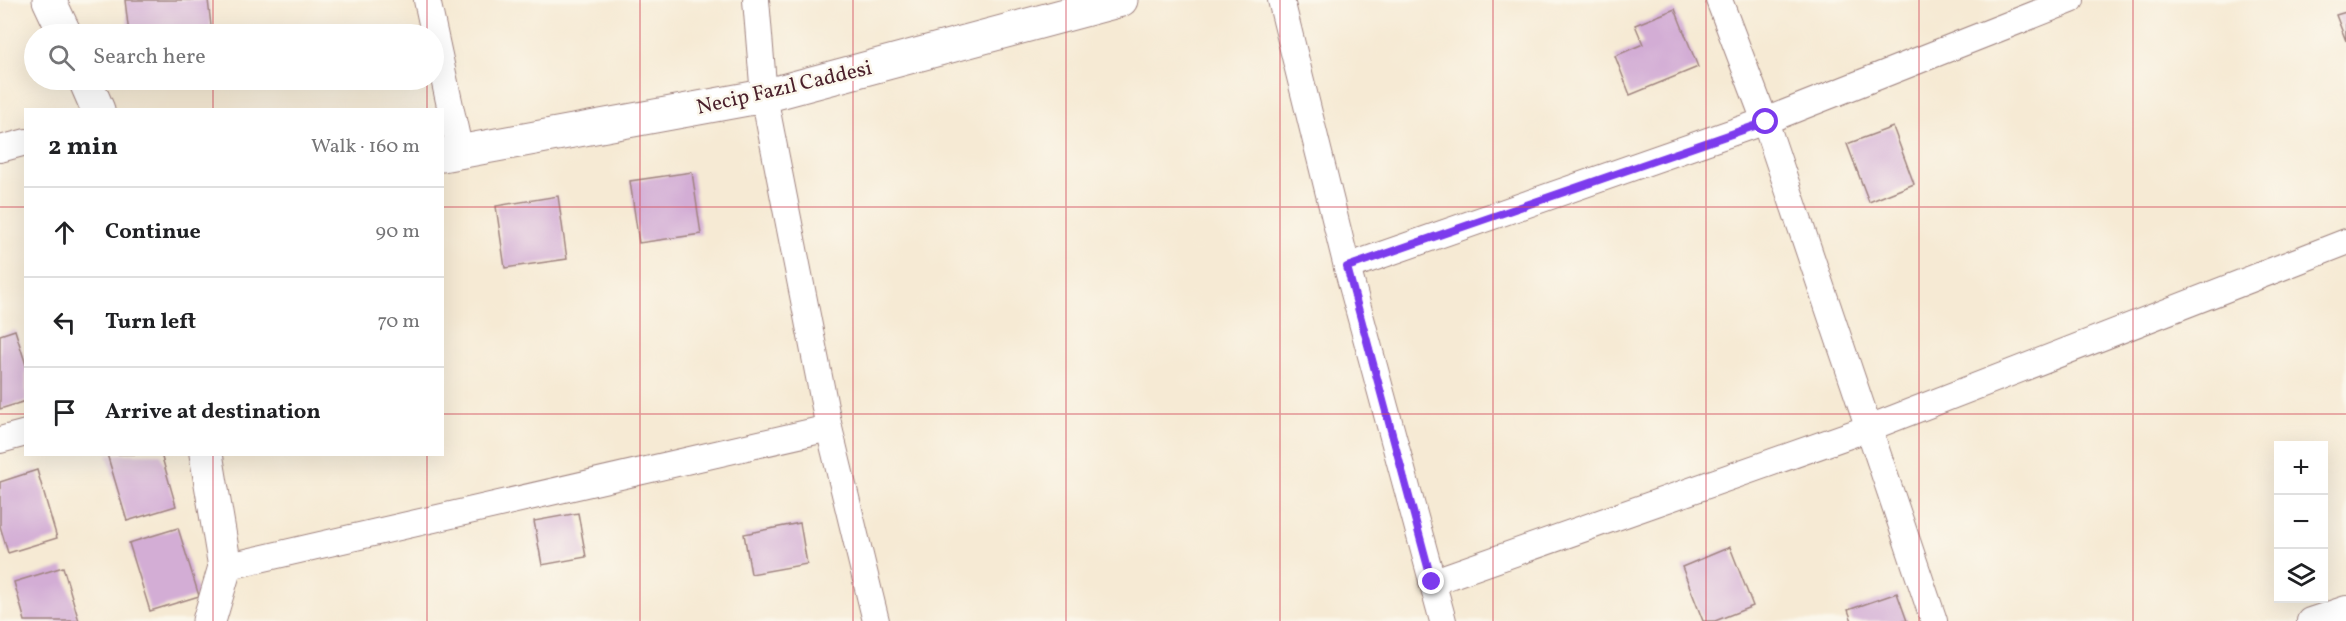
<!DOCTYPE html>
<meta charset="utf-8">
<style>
:root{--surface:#fff;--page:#f2f2f2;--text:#202124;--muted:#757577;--line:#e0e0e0}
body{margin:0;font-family:Vollkorn,serif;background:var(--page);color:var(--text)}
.controls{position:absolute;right:18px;bottom:18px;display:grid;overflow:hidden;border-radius:0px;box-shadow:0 6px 24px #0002}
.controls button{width:54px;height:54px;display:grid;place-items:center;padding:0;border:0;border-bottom:2px solid var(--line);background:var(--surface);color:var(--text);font:30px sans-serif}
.stop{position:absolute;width:18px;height:18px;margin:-14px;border:4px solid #7c3aed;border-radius:50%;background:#fff}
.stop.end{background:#7c3aed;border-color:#fff;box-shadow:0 2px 6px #0008}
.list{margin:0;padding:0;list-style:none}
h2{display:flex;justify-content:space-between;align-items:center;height:78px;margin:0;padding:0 24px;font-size:26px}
h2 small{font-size:20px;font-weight:400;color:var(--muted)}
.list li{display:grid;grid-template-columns:39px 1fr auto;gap:18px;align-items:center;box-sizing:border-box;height:90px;padding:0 24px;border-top:2px solid var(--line)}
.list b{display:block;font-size:22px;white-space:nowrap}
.list em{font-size:20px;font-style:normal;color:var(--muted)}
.icon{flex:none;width:33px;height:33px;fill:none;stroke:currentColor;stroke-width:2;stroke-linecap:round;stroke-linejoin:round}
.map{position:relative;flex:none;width:2346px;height:621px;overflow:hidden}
.search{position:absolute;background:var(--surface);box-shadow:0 6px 24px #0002;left:24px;top:24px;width:420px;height:66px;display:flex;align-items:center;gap:15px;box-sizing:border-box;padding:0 21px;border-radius:33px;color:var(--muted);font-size:22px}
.panel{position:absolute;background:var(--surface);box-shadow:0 6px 24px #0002;left:24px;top:108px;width:420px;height:348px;border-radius:0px}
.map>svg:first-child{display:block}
</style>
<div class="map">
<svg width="2346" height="621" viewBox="0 0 2346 621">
<rect width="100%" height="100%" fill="#fbf7ec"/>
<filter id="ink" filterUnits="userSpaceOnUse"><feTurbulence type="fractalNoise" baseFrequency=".0167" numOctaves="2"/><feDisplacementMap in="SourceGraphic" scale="12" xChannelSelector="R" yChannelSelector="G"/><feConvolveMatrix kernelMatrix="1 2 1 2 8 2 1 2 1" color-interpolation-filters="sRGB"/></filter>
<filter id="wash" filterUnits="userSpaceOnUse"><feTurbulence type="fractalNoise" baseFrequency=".008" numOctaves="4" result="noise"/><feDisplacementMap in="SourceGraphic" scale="24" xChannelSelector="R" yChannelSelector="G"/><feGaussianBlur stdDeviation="1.35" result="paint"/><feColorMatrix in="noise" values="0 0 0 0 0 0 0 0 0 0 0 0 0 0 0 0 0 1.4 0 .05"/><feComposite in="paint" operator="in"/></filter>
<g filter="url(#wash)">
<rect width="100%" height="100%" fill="#f6ead4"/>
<g id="blocks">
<!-- building -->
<g fill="#d3add5">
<polygon points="125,0 208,0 212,34 129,34"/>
<polygon points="1675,9 1698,67 1630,95 1615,56 1643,44 1635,25"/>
<polygon points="2346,12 2346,41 2336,15"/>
<polygon points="1893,127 1914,184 1869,202 1847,144"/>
<polygon points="692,172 701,234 639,243 630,181"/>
<polygon points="558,196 567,259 505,268 496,206"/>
<polygon points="15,330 26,365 26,401 0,409 0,335"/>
<polygon points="107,454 161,454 176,506 127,521"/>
<polygon points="37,470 57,538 8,553 0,526 0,482"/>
<polygon points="578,513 586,557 542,565 534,521"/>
<polygon points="800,523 807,564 751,574 744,534"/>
<polygon points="178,528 199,596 150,611 129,543"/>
<polygon points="1730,547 1753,606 1715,621 1703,621 1682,567"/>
<polygon points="63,567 79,621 25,621 14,582"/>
<polygon points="1897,593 1907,621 1852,621 1848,610"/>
</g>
</g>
</g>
<g filter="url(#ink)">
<use href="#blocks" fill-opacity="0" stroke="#a08480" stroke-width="1.5"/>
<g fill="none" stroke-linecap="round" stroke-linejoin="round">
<defs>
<g id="street">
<polyline points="427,0 460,152"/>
<polyline points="756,0 764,96 829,428 876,621"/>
<polyline points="1281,0 1347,267 1443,621"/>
<polyline points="1719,0 1765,121 1934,621"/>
<polyline points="0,149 26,142"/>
<polyline points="1347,267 1765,121 2071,0"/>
<polyline points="0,440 26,433"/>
<polyline points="225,567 829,428"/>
<polyline points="1432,582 1869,428 2346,242"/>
<polyline points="2310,621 2346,609"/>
</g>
<g id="secondary">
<polyline points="49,0 65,34"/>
<polyline points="85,80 98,110"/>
<polyline points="442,155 764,96 1121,0"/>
<polyline points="206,454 225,567 209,621"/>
</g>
</defs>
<!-- street casing -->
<use href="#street" stroke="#a08480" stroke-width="28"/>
<!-- secondary casing -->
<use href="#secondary" stroke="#a08480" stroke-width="35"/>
<!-- street -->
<use href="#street" stroke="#fff" stroke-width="26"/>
<!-- secondary -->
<use href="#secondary" stroke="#fff" stroke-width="33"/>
</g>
</g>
<g fill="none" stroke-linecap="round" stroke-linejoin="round" filter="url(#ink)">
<!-- route -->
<polyline stroke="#7c3aed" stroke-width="8" points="1432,582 1347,267 1766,122"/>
</g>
<!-- grid -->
<path fill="none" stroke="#d1495b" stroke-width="1.5" stroke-opacity="0.55" d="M213,0V34M427,0V34M640,0V621M853,0V621M1066,0V621M1280,0V621M1493,0V621M1706,0V621M1919,0V621M2133,0V621M213,80V110M427,80V110M0,207H26M442,207H2346M0,414H26M442,414H2346M213,454V621M427,454V621"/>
<g text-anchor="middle" stroke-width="5" stroke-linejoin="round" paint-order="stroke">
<!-- street labels -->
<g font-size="21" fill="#4a1f2b" stroke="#fbf7ec">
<text transform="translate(784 87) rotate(-13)" y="7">Necip Fazıl Caddesi</text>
</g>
</g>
</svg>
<div class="controls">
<button>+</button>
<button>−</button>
<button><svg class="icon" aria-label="layers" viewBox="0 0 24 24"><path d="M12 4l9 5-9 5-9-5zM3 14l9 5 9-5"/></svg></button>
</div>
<div class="stop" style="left:1766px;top:122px"></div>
<div class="stop end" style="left:1432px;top:582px"></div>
<div class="search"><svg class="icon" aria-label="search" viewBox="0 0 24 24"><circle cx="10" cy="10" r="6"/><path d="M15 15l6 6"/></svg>Search here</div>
<section class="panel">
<h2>2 min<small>Walk · 160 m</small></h2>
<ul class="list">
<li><svg class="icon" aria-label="ahead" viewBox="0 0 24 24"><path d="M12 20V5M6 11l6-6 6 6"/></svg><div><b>Continue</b></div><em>90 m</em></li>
<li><svg class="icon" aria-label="left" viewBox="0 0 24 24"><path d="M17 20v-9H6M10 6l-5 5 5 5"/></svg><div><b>Turn left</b></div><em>70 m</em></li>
<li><svg class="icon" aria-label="arrive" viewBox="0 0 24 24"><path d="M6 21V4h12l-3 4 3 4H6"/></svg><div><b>Arrive at destination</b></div></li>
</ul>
</section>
</div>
